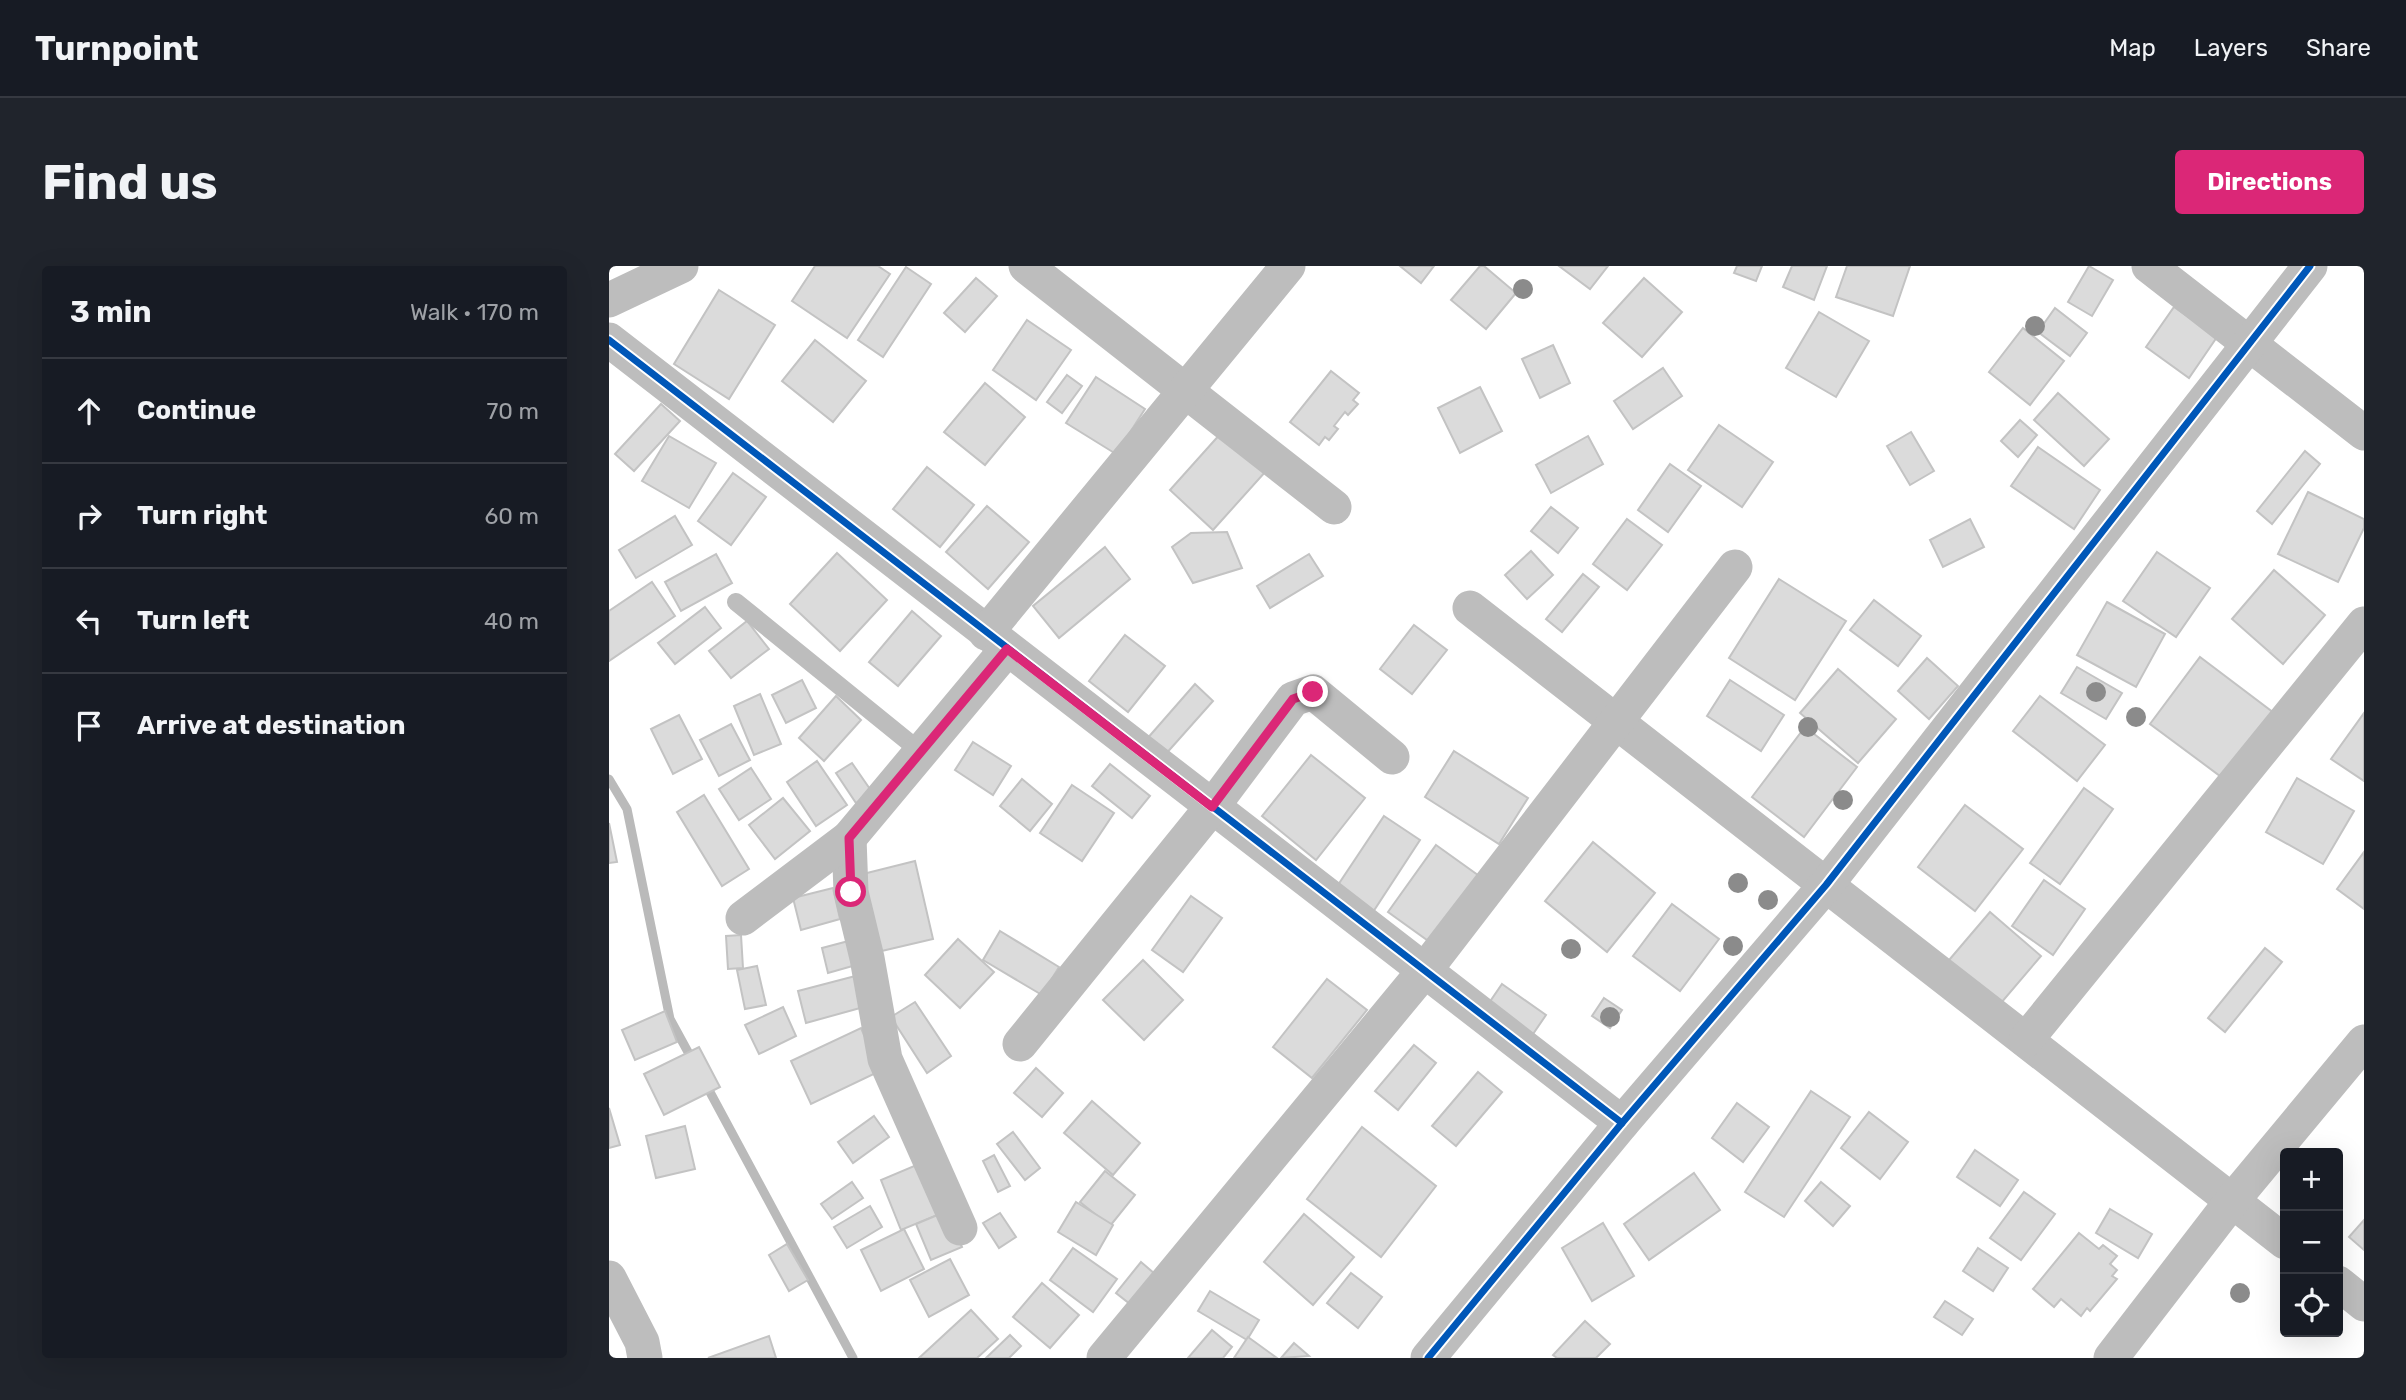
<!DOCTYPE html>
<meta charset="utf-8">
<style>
:root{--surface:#171b24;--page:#20242c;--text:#f1f3f6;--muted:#9ea1a6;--line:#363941;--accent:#db2777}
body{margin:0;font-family:Rubik,sans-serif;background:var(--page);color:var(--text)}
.controls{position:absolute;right:21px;bottom:21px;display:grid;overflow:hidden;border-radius:7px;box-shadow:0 7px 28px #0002}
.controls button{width:63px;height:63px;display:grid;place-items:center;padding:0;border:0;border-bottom:2px solid var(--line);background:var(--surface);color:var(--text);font:35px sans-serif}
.stop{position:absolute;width:21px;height:21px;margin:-16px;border:5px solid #db2777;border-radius:50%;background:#fff}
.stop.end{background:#db2777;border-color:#fff;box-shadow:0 2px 7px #0008}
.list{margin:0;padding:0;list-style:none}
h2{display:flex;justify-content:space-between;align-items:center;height:91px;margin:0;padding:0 28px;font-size:30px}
h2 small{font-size:23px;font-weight:400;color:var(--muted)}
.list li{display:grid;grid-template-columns:46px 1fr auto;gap:21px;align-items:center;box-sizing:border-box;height:105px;padding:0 28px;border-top:2px solid var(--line)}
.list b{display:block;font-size:26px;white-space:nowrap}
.list em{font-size:23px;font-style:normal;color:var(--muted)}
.icon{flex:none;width:38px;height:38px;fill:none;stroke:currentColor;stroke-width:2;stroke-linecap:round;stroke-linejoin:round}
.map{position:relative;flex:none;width:1755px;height:1092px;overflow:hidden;border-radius:7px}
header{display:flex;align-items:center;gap:42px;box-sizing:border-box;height:98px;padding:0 35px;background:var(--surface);border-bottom:2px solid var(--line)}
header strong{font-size:33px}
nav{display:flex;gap:38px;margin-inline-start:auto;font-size:24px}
.intro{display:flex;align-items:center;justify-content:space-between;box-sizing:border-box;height:168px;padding:0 42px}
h1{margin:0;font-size:49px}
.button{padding:18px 32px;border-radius:7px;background:var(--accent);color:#fff;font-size:24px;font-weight:700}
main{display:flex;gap:42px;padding:0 42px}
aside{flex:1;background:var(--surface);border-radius:7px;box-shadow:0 7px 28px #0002}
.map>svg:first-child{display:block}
</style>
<header>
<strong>Turnpoint</strong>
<nav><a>Map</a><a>Layers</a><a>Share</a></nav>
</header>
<div class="intro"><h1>Find us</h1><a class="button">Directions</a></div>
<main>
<aside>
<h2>3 min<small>Walk · 170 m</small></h2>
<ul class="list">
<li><svg class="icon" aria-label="ahead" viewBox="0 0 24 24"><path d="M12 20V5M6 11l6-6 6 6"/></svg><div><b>Continue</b></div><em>70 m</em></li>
<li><svg class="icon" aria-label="right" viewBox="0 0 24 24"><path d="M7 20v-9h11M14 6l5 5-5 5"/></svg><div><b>Turn right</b></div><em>60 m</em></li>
<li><svg class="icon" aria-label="left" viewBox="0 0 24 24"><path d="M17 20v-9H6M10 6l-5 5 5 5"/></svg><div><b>Turn left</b></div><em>40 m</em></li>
<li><svg class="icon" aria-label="arrive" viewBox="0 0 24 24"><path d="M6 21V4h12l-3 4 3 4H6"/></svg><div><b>Arrive at destination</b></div></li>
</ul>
</aside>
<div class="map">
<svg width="1755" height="1092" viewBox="0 0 1755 1092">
<rect width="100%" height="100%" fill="#fff"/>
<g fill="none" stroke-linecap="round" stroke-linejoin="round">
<!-- stream -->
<g stroke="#bababa" stroke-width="9">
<polyline points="0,513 18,543 61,753 85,797"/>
<polyline points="95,815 244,1092"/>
</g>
</g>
<!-- building -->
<g fill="#dbdbdb" stroke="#c3c3c3" stroke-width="2">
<polygon points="206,0 269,0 281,8 238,72 183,35"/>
<polygon points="791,0 825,0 812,17"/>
<polygon points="871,0 875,0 907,27 877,63 842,34"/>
<polygon points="950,0 999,0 981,23"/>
<polygon points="1128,0 1153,0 1147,15 1125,7"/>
<polygon points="1183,0 1218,0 1205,34 1174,21"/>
<polygon points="1238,0 1301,0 1284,50 1227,31"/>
<polygon points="1480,0 1504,14 1483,50 1459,36"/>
<polygon points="297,1 322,18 274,91 249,74"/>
<polygon points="367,12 388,30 356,66 335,47"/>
<polygon points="1035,12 1073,46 1033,91 994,57"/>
<polygon points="110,24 166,59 120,133 65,98"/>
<polygon points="1565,41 1608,71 1580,112 1537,81"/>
<polygon points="1446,42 1478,67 1461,90 1429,66"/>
<polygon points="1210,46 1260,75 1227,131 1177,102"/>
<polygon points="418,54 462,84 427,134 384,104"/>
<polygon points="1414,62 1455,95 1421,139 1380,106"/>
<polygon points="206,74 257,115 224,156 173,115"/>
<polygon points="944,79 961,117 931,132 913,93"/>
<polygon points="1054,102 1073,130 1024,163 1005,135"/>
<polygon points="722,105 750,127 744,134 749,138 739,149 736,146 725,160 729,163 720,174 716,171 710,179 681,156"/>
<polygon points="458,109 473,120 453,147 438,136"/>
<polygon points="487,111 536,143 507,188 457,157"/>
<polygon points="376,117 416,151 376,199 335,166"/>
<polygon points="871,121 893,165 851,187 829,142"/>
<polygon points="1449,127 1500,173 1475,200 1425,154"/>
<polygon points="52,138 71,155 25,205 6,188"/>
<polygon points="1411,154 1428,169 1409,191 1392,175"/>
<polygon points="1110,159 1164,196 1133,241 1079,204"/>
<polygon points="613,166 657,205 604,264 561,224"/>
<polygon points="1302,166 1325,205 1301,219 1278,180"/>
<polygon points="60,170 107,197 80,242 33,215"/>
<polygon points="979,170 994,198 942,227 927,199"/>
<polygon points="1429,181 1491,224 1465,263 1402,220"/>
<polygon points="1696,185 1711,198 1663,258 1648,245"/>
<polygon points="1061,198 1092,220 1059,266 1029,244"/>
<polygon points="318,201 365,239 331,281 284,243"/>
<polygon points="124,207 157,231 122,279 89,255"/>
<polygon points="1699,226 1755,253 1755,262 1729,316 1669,288"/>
<polygon points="378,240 420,276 379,323 337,286"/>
<polygon points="942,241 969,262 949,287 922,265"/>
<polygon points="66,250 83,279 27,312 10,284"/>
<polygon points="1018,253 1053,279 1018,324 984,298"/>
<polygon points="1361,253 1375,281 1334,301 1321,274"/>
<polygon points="618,266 633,302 584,317 563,281 582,267"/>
<polygon points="496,281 521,313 450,372 424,340"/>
<polygon points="922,285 944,309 918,333 896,309"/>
<polygon points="1548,286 1601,322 1567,371 1514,335"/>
<polygon points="228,287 278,334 231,385 181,338"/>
<polygon points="107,288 123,317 72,345 56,316"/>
<polygon points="700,288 714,310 661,342 648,320"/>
<polygon points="1665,304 1716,349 1674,398 1623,353"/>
<polygon points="974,308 990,321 953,366 937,353"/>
<polygon points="1170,313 1237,355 1186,434 1120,392"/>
<polygon points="43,316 66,350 0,395 0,345"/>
<polygon points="1265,334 1312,370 1289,400 1241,364"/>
<polygon points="1498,336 1556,368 1527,421 1468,389"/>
<polygon points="96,341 112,362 66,398 49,377"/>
<polygon points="303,345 332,370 289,420 260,396"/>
<polygon points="138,355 160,383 122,412 100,385"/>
<polygon points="805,359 838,384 803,428 771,403"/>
<polygon points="516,369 556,400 519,446 480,415"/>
<polygon points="1591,391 1665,447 1615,513 1541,458"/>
<polygon points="1318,392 1349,420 1320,453 1289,425"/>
<polygon points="1468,401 1513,427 1497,453 1452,427"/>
<polygon points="1229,403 1287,453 1249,497 1191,447"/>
<polygon points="193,414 207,442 177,457 163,429"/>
<polygon points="1121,414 1175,449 1152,485 1098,450"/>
<polygon points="586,418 604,435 555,490 537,474"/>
<polygon points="151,428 172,478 145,489 125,440"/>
<polygon points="227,430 252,454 215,495 190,472"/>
<polygon points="1431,430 1496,479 1468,515 1404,465"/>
<polygon points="1755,447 1755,515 1722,493"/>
<polygon points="70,449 93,493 64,508 42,463"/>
<polygon points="122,458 141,494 110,510 91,474"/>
<polygon points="1196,461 1248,501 1195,571 1143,531"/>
<polygon points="364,476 402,500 384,529 346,504"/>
<polygon points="845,485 919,532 890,578 816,531"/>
<polygon points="702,489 756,532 707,594 653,550"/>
<polygon points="208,495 238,539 207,560 178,516"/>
<polygon points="243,497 263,526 247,537 227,507"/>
<polygon points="501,498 541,530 523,552 483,520"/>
<polygon points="142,502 162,533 130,554 110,523"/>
<polygon points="1688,512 1745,545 1714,598 1657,566"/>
<polygon points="413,513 443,538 421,565 391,540"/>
<polygon points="463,519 505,547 473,595 431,567"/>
<polygon points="1475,522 1504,543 1451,618 1421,597"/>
<polygon points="95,529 140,603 113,620 68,546"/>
<polygon points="174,532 201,565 166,593 140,559"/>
<polygon points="1356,539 1414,583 1366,645 1309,601"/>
<polygon points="775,550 811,574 762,649 725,625"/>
<polygon points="0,557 8,596 0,597"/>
<polygon points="984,576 1046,627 998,686 936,635"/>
<polygon points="827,579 873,612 825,679 779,646"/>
<polygon points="1755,586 1755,643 1728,623"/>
<polygon points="306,595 324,673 264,687 246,610"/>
<polygon points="1435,614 1476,643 1444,689 1403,660"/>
<polygon points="224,622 231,653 192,664 184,632"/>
<polygon points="582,630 613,652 574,706 543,684"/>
<polygon points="1063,638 1110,673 1071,725 1024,690"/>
<polygon points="1381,646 1432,690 1386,744 1335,700"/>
<polygon points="391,665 450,701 433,729 374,694"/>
<polygon points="132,669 134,702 119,703 117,670"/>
<polygon points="247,673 254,697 219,707 213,682"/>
<polygon points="349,673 385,706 351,742 316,709"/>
<polygon points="1656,682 1673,696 1616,766 1599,752"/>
<polygon points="534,694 574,734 535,774 494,734"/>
<polygon points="148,700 157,739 136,743 128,704"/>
<polygon points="254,708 262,739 197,757 189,725"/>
<polygon points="718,713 758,744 703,812 664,781"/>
<polygon points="893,718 937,749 924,768 880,737"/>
<polygon points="995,732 1013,744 1001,762 983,750"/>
<polygon points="306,736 342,790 318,807 282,751"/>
<polygon points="174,741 187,770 150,788 136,759"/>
<polygon points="56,745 68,776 26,794 13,764"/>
<polygon points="252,762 271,805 202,838 182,795"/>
<polygon points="805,779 827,797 789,844 766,825"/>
<polygon points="90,781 111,821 55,849 35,808"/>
<polygon points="427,802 454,827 433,851 405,827"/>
<polygon points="869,806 893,826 847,880 823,860"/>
<polygon points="1202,825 1241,851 1175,951 1136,926"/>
<polygon points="483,835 531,877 504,909 455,867"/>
<polygon points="1128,837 1160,861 1134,896 1103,872"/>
<polygon points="0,842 11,879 0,882"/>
<polygon points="1260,846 1299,876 1271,913 1232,882"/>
<polygon points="265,850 280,871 244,897 229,876"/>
<polygon points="76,860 86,903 47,912 37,870"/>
<polygon points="753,861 827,920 772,991 698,933"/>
<polygon points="404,866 431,902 416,914 388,878"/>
<polygon points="1366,884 1409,914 1391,940 1348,911"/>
<polygon points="385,889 401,920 389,926 374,895"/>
<polygon points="317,895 338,945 292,964 272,914"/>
<polygon points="496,905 526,929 501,960 471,936"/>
<polygon points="1085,907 1111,944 1040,994 1015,958"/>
<polygon points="243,916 254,932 223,953 212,938"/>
<polygon points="1212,916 1241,940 1224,960 1196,935"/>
<polygon points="1415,926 1446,948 1412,994 1381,972"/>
<polygon points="467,936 504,959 487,989 449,966"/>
<polygon points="261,940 273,961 238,982 225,961"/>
<polygon points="1501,943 1543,968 1529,992 1487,967"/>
<polygon points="338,945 353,981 322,994 307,958"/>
<polygon points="391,947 407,971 390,982 374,957"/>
<polygon points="695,948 745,991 704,1039 655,996"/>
<polygon points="1755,954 1755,984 1740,971"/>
<polygon points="994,957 1025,1010 983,1035 953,982"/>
<polygon points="295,963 315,1003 272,1025 252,984"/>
<polygon points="1470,967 1490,983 1494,979 1508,990 1501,998 1508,1004 1503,1010 1508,1013 1481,1045 1478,1042 1472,1050 1452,1033 1445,1041 1424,1023"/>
<polygon points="178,978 199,1014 180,1025 160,989"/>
<polygon points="464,982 508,1013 484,1046 441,1014"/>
<polygon points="1369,982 1399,1002 1384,1025 1354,1005"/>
<polygon points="341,993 360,1029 320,1051 301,1014"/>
<polygon points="532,996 546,1008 521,1038 507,1027"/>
<polygon points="742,1007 773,1031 749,1062 718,1037"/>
<polygon points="433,1017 470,1049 441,1082 404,1051"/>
<polygon points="601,1025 650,1054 638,1074 589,1045"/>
<polygon points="1336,1035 1364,1053 1353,1069 1325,1051"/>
<polygon points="362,1044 389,1073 368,1092 310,1092"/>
<polygon points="976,1055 1001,1078 987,1092 948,1092 944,1089"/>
<polygon points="603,1064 623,1081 614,1092 579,1092"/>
<polygon points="401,1069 412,1080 400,1092 377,1092"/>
<polygon points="160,1070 167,1092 99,1092"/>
<polygon points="639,1071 668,1092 625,1092"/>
<polygon points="685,1077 700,1090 672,1092"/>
</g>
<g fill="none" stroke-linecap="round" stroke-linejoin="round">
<!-- lane -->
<polyline stroke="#bdbdbd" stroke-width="18" points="127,336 312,486"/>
<!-- street -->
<g stroke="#bdbdbd" stroke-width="35">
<polyline points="417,0 725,241"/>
<polyline points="1540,0 1755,167"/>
<polyline points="0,34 72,0"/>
<polyline points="0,74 1013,857"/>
<polyline points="861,342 1676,976"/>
<polyline points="377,367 679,0"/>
<polyline points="240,572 242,626 258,692 276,793 351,962"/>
<polyline points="134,652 240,572 398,383"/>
<polyline points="1417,774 1755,358"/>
<polyline points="411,778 603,541 684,433 704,426 783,491"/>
<polyline points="0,1012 33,1076 36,1092"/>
<polyline points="1729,1017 1755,1038"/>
<polyline points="495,1092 816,704 1126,301"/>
<polyline points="819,1092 1013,857 1217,619 1701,0"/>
<polyline points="1502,1092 1623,935 1755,776"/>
</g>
<defs>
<g id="cycleway">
<polyline points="0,74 1013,857"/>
<polyline points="819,1092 1013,857 1217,619 1701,0"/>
</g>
</defs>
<!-- cycleway casing -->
<use href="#cycleway" stroke="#fff" stroke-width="11"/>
<!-- cycleway -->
<use href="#cycleway" stroke="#0057b8" stroke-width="7"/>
</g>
<!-- trees -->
<g fill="#8b8b8b">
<circle cx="914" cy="23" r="10"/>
<circle cx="1426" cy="60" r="10"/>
<circle cx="1487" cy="426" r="10"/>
<circle cx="1527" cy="451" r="10"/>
<circle cx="1199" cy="461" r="10"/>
<circle cx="1234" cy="534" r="10"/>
<circle cx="1129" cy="617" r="10"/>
<circle cx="1159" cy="634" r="10"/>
<circle cx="1124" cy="680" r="10"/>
<circle cx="962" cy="683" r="10"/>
<circle cx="1001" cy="751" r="10"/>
<circle cx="1631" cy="1027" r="10"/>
</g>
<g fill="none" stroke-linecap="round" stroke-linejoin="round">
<!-- route -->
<polyline stroke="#db2777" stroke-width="9" points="242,626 240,572 398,383 603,541 684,433 704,426"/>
</g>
</svg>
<div class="controls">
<button>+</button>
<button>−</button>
<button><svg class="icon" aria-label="locate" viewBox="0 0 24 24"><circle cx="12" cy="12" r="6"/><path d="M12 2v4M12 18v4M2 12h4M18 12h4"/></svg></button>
</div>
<div class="stop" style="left:242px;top:626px"></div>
<div class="stop end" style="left:704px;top:426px"></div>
</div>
</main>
